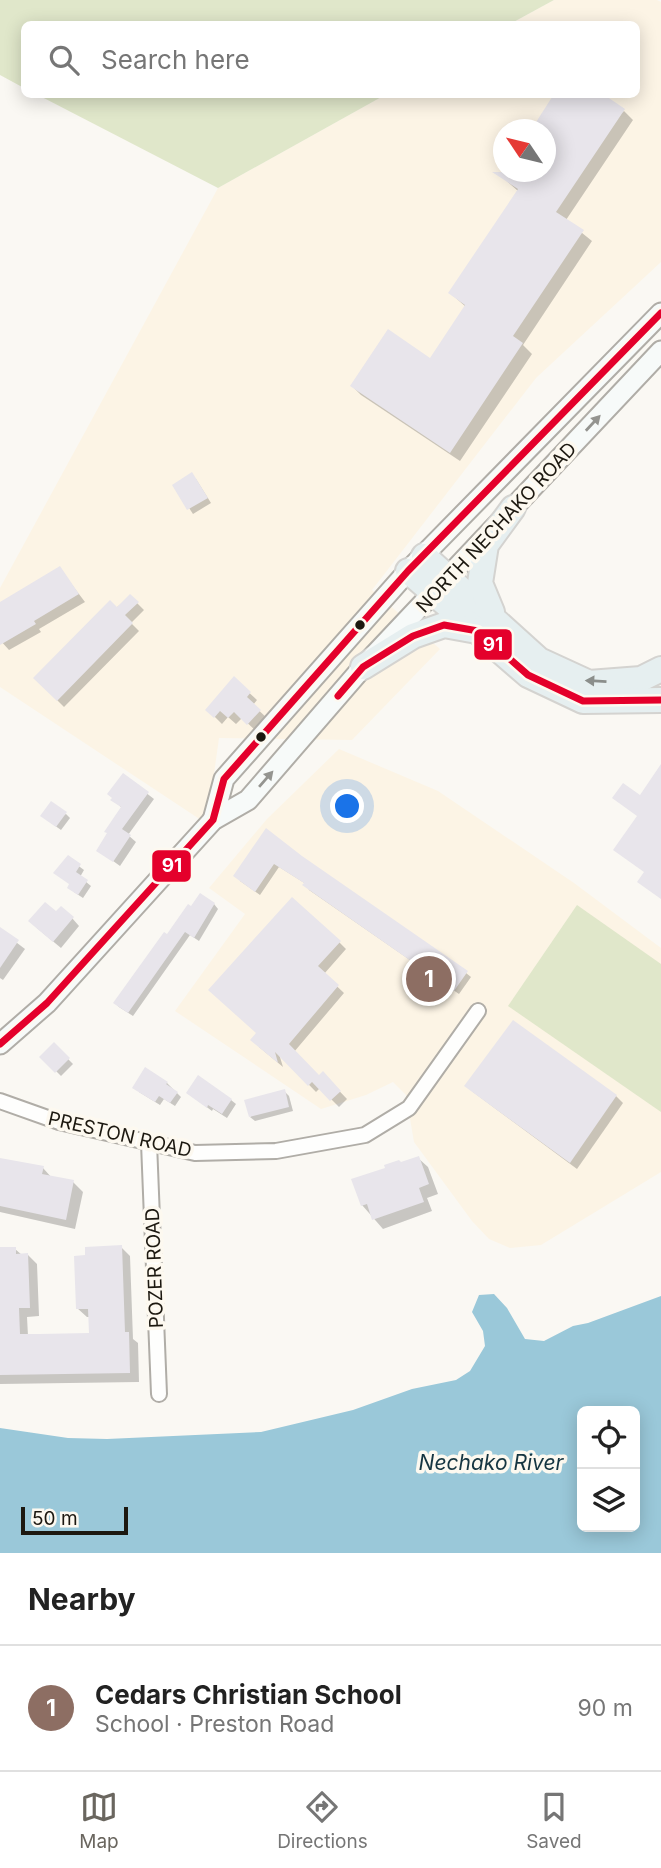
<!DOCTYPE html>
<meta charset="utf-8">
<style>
:root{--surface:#fff;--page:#f6f6f6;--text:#222;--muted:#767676;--line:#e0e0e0;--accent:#6a665f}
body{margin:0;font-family:Inter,sans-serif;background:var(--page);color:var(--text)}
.controls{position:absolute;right:21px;bottom:21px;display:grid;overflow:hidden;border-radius:10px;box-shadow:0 4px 18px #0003}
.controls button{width:63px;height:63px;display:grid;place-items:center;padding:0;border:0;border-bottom:2px solid var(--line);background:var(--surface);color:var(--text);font:35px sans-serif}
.compass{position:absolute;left:493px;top:119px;width:63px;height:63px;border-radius:50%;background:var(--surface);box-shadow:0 4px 18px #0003;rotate:305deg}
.scale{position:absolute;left:21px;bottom:18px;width:107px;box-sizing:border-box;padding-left:7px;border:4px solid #1c1810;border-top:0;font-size:19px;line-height:24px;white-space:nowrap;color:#1c1810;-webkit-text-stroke:5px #fdf9f0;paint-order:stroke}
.you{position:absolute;left:348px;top:807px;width:24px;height:24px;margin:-18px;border:5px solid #fff;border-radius:50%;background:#1a73e8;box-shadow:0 0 0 10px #1a73e833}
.badge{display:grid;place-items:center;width:46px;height:46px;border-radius:50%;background:var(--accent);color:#fff;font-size:23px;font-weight:700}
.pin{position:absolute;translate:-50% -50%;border:4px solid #fff;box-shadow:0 2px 7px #0006}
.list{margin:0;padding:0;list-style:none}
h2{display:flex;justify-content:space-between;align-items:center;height:91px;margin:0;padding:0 28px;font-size:30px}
h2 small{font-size:23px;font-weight:400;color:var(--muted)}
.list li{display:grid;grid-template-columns:46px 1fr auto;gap:21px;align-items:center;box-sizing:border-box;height:126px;padding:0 28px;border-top:2px solid var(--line)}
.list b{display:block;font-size:26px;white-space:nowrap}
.list p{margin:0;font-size:23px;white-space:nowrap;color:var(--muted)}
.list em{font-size:23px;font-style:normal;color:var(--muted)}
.icon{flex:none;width:38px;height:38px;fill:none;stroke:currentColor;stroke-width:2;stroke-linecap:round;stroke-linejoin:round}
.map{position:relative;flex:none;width:661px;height:1553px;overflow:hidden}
.search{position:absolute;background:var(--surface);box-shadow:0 4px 18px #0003;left:21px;right:21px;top:21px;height:77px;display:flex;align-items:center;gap:18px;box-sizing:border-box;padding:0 24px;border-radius:10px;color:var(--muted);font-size:26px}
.sheet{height:217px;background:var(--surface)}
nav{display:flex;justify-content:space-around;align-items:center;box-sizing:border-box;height:98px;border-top:2px solid var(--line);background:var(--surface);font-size:19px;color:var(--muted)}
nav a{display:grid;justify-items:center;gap:4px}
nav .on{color:var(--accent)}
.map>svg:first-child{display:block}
</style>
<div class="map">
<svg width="661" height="1553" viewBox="0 0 661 1553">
<rect width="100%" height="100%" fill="#faf8f3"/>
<!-- built -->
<g fill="#fcf4e5" fill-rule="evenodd">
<path d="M554,0H657L661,2V262L536,378L372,590L440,649L352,740L219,738L207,824L0,687V588L218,188L385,95L636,94V24H510ZM504,130H546V172H504Z"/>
<polygon points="339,749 438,791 574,883 661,948 661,1172 541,1245 510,1248 489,1239 472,1221 414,1142 406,1095 393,1082 366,1095 321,1109 175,1011 245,914 209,888 267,819"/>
</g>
<!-- green -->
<g fill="#e0e7ca">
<polygon points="0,0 554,0 510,24 24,24 24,88 0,75"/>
<polygon points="38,95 385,95 218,188"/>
<polygon points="577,905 661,964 661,1112 508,1006"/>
</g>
<!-- water -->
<path fill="#9ac8d9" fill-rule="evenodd" d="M494,1294L507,1308L525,1339L544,1341L573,1326L588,1323L661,1296V1553H0V1428L68,1438L107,1439L261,1432L353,1410L412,1389L456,1380L470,1371L485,1346L483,1331L472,1312L479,1295ZM582,1411H635V1527H582Z"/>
<!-- shadow -->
<g fill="#0003">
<polygon points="624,111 633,120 566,220 592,241 523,345 532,354 460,461 361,395 352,386 431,360 466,307 450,293 518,191 501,176 505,172 546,172"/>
<polygon points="196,479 211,503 193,514 174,485"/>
<polygon points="60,569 85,602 39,629 41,632 9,650 0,640 0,604"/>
<polygon points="130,596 144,610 131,623 139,631 64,707 35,678"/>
<polygon points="234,679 257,700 253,705 267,718 256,731 242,718 236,724 228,717 222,724 208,710"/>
<polygon points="123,775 154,799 128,835 136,842 120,866 98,850 122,808 112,799"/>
<polygon points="66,814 70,818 61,830 47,820"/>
<polygon points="267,830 301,857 466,973 471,977 459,994 309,890 306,884 279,867 260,895 240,881"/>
<polygon points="68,858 84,870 80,877 91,886 83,898 74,892"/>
<polygon points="214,904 218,909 199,941 190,935 133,1016 119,1007 115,1003 168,936"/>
<polygon points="56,914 72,918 79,926 61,948 37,928"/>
<polygon points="0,930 25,949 3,980 0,978"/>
<polygon points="339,942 346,949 324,974 344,993 294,1052 319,1077 323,1074 347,1099 339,1107 320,1088 316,1092 279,1054 283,1067 259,1047 258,1033 218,997"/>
<polygon points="54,1045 73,1064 61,1076 42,1057"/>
<polygon points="167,1083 181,1097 175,1106 164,1099 160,1105 139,1092"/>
<polygon points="284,1091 289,1096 293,1111 255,1121 250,1117"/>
<polygon points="473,1092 616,1096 623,1103 577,1169"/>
<polygon points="188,1093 231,1100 236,1104 227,1118 213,1109 212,1111"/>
<polygon points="418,1158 428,1167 438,1194 427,1198 432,1211 383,1229 362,1205"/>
<polygon points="0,1160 43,1168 52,1178 73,1182 83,1192 75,1229 0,1212"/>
<polygon points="121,1247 130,1256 133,1339 138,1343 139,1382 0,1384 0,1249 15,1249 22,1255 28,1255 37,1264 39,1316 27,1317 28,1336 91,1334 90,1317 87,1317 77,1308 87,1257"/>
</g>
<!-- building -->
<g fill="#e8e5eb">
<polygon points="554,94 603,94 625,109 556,212 584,230 513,336 523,343 450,453 350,386 388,329 430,358 465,305 448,293 518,189 492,172 545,172 545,130 531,130"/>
<polygon points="192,472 208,498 187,510 172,485"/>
<polygon points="60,566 79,594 34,621 36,624 0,645 0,602"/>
<polygon points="130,594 139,602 125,615 133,623 57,701 33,678 110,600 117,607"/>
<polygon points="234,676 251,692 247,697 261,710 247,725 234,712 228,718 220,711 214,718 205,710"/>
<polygon points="661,764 661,899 637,882 644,872 613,850 637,816 612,798 623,783 640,795"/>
<polygon points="123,773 149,792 122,829 131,835 113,862 96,851 107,833 104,832 121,807 110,800 112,798 107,794"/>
<polygon points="51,801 67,812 56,827 40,816"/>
<polygon points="266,828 302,856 468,971 454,991 302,885 304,883 274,864 255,892 233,876"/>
<polygon points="68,855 81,864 76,872 88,880 78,895 67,888 69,884 53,873"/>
<polygon points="200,893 215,903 194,938 185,932 128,1013 113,1003 164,932 167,934 188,904 191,906"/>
<polygon points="292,897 341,941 318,966 339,985 289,1044 319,1075 323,1071 341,1091 330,1101 312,1082 308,1086 275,1052 278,1063 250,1040 256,1033 208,990"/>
<polygon points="45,902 56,911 61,906 74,917 53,942 28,921"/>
<polygon points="0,927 19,940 0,968"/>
<polygon points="513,1020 617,1095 570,1163 464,1086"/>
<polygon points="54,1042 70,1058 55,1073 39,1057"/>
<polygon points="145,1067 168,1082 166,1084 178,1092 170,1103 159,1096 155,1102 132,1088"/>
<polygon points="198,1075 232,1099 222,1114 208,1105 207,1108 186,1093"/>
<polygon points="285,1089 289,1107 249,1117 244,1100"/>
<polygon points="419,1156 429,1184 419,1188 424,1202 372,1220 367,1204 361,1206 351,1179 385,1168 384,1165 399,1160 401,1162"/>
<polygon points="0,1158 44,1166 42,1174 74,1180 66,1220 0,1206"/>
<polygon points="122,1245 125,1332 129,1332 130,1373 0,1375 0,1247 16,1247 16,1254 28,1253 30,1308 19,1308 20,1334 39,1334 89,1333 88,1309 76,1309 74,1256 85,1255 85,1247"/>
</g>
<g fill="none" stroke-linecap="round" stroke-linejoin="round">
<defs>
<g id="street">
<polyline points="0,1101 59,1122 195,1153 276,1151 365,1135 409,1108 478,1011"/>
<polyline points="149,1143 159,1394"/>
</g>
<g id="secondary">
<polyline points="213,820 224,779 408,571 661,313"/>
<polyline points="0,1044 47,1003 213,820 248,800 363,667 661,351"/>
</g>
<g id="highway">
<polyline points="424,556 539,660 589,683 641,679 661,669"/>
<polyline points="408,571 528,675 583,701 661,700"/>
<polyline points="492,612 480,583 486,545 513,508"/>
<polyline points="363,667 413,636 444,625 477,631"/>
</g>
</defs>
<!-- street casing -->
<use href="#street" stroke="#b0ada7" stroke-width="18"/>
<!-- secondary casing -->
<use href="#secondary" stroke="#b0ada7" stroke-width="23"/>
<!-- highway casing -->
<use href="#highway" stroke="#d4d3d0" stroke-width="28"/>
<!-- street -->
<use href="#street" stroke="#fefefd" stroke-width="14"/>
<!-- secondary -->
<use href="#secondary" stroke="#f7faf9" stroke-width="19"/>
<!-- highway -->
<use href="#highway" stroke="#e6eff0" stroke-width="24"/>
<defs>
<g id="bus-1">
<polyline points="338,696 363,667 413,636 444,625 478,631 528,675 583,701 661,700"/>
<polyline points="0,1044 47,1003 213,820 224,779 408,571 661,313"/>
</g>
</defs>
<!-- bus-1 casing -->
<use href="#bus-1" stroke="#fdf9f0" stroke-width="12"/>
<!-- bus-1 -->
<use href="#bus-1" stroke="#e4002b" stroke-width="7"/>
</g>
<!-- one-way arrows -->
<defs><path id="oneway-solid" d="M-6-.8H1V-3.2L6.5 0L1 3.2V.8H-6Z" transform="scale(1.75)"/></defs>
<g fill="#949490">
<use href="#oneway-solid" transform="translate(593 423) rotate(-47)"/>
<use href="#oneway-solid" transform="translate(266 779) rotate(-49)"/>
</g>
<use fill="#8b8e8b" href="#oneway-solid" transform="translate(596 681) rotate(-177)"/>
<!-- markers -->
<g fill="#1c1810" stroke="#fdf9f0" stroke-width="2.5">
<circle cx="360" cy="625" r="6"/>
<circle cx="261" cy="737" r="6"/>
</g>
<g text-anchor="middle" stroke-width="7" stroke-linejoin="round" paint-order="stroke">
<!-- street labels -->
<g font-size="19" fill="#1c1810" stroke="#fdf9f0">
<text transform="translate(496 527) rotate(-47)" y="7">NORTH NECHAKO ROAD</text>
<text transform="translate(120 1134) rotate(13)" y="7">PRESTON ROAD</text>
<text transform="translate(154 1268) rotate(-92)" y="7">POZER ROAD</text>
</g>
<!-- water labels -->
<g font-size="21" font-style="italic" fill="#153541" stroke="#fdf9f0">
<text x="491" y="1470">Nechako River</text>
</g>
</g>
<g stroke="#fdf9f0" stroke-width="2.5">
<rect x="473" y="628" width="40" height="33" rx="7" fill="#e4002b"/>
<rect x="151" y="849" width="41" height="34" rx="7" fill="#e4002b"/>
</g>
<g font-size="19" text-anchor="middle" font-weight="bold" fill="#fff">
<text x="493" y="651">91</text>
<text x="172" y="872">91</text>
</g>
</svg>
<div class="controls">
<button><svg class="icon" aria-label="locate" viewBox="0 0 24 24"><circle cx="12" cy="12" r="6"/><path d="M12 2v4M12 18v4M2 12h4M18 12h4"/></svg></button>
<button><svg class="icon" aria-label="layers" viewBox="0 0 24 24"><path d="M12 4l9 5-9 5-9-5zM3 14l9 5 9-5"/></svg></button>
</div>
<svg class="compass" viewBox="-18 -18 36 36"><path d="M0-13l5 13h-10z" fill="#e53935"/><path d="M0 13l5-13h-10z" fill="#767676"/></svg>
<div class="scale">50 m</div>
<div class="you"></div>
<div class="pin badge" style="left:429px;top:979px;background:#8d6e63">1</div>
<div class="search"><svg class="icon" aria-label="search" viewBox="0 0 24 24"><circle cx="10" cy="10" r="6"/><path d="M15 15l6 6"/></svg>Search here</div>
</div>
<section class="sheet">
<h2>Nearby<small></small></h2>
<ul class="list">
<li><span class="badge" style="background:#8d6e63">1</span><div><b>Cedars Christian School</b><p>School · Preston Road</p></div><em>90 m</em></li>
</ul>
</section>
<nav>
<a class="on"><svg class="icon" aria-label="map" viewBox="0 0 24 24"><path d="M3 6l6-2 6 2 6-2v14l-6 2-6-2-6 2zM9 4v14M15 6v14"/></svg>Map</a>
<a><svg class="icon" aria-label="directions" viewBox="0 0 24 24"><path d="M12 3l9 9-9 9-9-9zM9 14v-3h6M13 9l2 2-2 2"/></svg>Directions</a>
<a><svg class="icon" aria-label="saved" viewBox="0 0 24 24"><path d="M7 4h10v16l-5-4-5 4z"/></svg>Saved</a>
</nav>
